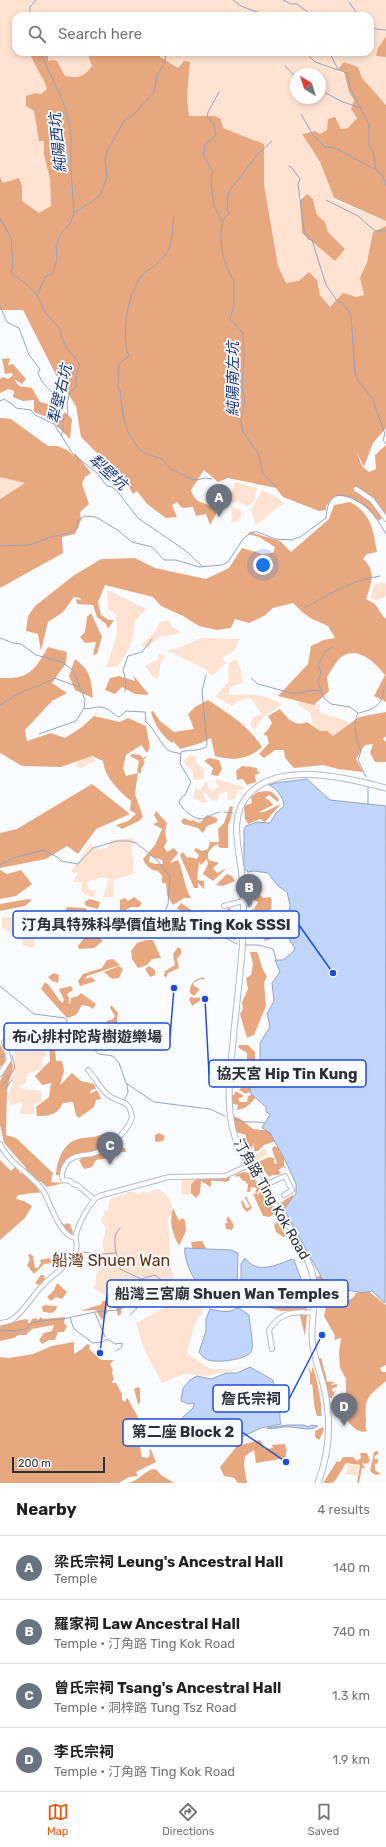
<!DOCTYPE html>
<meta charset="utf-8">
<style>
:root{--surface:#fff;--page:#f6f6f6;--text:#222;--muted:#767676;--line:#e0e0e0;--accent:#ea580c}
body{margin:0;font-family:Rubik,"Noto Sans TC",sans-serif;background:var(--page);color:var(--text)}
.compass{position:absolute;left:290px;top:68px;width:36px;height:36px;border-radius:50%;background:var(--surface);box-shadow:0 2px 6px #0003;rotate:322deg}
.scale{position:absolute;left:12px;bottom:10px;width:93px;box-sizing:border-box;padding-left:4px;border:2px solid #2d3137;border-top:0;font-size:11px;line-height:14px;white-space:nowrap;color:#2d3137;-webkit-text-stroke:3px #f9fbff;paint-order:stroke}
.you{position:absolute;left:263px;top:565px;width:14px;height:14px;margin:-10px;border:3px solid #fff;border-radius:50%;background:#1a73e8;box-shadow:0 0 0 6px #1a73e833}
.badge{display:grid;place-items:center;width:26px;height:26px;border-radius:50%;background:var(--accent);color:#fff;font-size:13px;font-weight:700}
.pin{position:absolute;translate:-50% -33px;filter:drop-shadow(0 1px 2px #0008)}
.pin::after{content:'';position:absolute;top:21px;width:14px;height:12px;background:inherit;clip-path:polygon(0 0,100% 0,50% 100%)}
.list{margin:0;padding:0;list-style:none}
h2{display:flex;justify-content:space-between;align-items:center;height:52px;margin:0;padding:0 16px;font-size:17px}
h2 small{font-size:13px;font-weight:400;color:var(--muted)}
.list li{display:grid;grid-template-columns:26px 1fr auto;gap:12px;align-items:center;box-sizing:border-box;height:64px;padding:0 16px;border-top:1px solid var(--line)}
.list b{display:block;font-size:15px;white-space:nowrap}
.list p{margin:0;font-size:13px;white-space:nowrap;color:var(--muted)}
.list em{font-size:13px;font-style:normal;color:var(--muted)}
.icon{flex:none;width:22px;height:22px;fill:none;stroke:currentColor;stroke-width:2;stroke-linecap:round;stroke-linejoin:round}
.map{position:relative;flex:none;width:386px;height:1483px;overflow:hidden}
.search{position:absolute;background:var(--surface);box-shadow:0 2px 6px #0003;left:12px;right:12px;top:12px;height:44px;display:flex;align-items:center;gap:10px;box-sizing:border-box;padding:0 14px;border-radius:12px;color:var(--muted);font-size:15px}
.sheet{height:308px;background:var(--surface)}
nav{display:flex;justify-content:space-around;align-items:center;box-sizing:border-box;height:56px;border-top:1px solid var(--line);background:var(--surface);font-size:11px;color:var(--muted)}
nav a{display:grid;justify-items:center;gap:2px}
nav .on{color:var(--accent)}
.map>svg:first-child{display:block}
</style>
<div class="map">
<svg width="386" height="1483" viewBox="0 0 386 1483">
<rect width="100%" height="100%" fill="#f9fbff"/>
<!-- green -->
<g fill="#fee3d2" fill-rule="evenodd">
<path d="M0,0H386V36L378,48V55L386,57V103L382,101L362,78L358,67L344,62L338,71L345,74L349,92L354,100L351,109L357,118L348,128L341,129L328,119V130L320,134L315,131L304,132L309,146L320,162L334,200L386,221V226L373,232L367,260L360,278L364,295L330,307L320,295L317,280L286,283L278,266L264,184V144L223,128L222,122L215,116H189L187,97L190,64L187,61L182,63L176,70L157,55L158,52H370V16H29L26,13L16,16V52H31L46,83L47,89L41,94L35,93L34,111L44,141V156L50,178L51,206L39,213L28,208L3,183L0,177ZM296,74H320V98H296ZM307,194L313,199L317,215L325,222L328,232L345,249L337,258L297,198Z"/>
<path d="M48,52H89V59L92,66C85,76 78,79 65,77L54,60L47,64Z"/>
<polygon points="0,476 25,483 0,499"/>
<polygon points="235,482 257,488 254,502 247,506 237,501 233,503 229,499"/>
<path d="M262,490L277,497L284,504C269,511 268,519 256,525L251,510Z"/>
<polygon points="234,507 241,511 242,517 237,521 231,524 232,508"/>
<polygon points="384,582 386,585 386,596 377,601 370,598 374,585"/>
<polygon points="107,591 110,591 146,609 135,621 133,636 128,651 117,667 106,667 117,634 116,614 108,609"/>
<path d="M168,620L172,627L180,632C165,641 162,628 148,649L141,645L154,633L160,622Z"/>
<polygon points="201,638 240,639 234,651 222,658 226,663 212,676 205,669 166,650 176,649"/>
<polygon points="159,653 165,656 161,662 158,679 154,678 145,666 158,659"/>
<path d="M236,659L241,670L242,683L230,687L229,695C249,694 264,693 282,705L264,716L255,730L250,725L253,717L262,714L250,698L238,701L232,706L215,697L228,682L229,663Z"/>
<polygon points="301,700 320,705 319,712 349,722 341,737 321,742 314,731 310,713 297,704"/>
<polygon points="91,755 96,761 80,768 75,766 81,758"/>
<polygon points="190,755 196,757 197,764 204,770 203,779 193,780 193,772 183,761"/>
<polygon points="204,779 208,783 208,787 212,791 219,786 215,782 216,779 244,787 243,790 238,789 235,799 227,800 228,791 219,794 217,801 212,800 206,793 203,794 207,802 202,803 197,799 193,800 196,787 199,791 206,783"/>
<polygon points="134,838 135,844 131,848 134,862 133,874 113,880 114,897 103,897 109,879 101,877 87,882 88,890 96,890 94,897 88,896 81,891 82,882 73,882 78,873 71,872 90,844 98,849 107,848 111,840"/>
<polygon points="35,916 45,921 46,931 35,938 33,948 22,945 22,938 2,928 2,917 31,918"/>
<polygon points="29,1036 42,1036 47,1040 46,1056 42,1058 42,1068 27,1074 26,1083 19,1086 22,1089 41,1091 42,1102 33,1104 35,1114 20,1114 22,1102 11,1105 7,1097 13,1084 9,1075 15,1059 13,1048 18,1049"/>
<polygon points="265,1148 268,1154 257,1161 254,1155"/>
<polygon points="181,1178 198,1179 198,1194 182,1195"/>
<path d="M154,1189C169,1190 177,1207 168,1219L171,1266L175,1283C164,1290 148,1293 137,1285L131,1286C116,1307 114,1299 93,1288L96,1283V1274L102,1264L104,1250L102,1246L106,1228L101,1221L105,1211L108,1210L109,1201L111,1199L131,1191L138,1194L143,1192L149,1193Z"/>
<polygon points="177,1301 204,1309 194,1326 187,1353 210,1369 239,1369 206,1376 184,1374 162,1383 143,1347 136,1323"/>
<polygon points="348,1464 359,1466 357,1476 346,1474"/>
</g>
<!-- forest -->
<g fill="#e8a87f" fill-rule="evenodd">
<polygon points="386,36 386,57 376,56 378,48"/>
<path d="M30,52H48V61L53,60L57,61L65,76C78,79 85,76 92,66L89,58V52H160V57L178,68L184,61L190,62L187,97L189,116H215L221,119L223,128L264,144V184L278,266L286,283L299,281L309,272L317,280L320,295L330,307L343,293L356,297L364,295L360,278L367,262L373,232L386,226V428L373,443L364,467L356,451L362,466L369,472L376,469L375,455L386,445V514L379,521C366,507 356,495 335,496L326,506V510L319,511L283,497L276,488L228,478L218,482L204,470L191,490C196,506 205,501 216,509V514L210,525L206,514L196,516L193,507L182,508L177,502L172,505L177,517L166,518L147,504L137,491L133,494L130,489L129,485L81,437L76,406L58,379L23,310H0V177L3,183L19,178L22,186V201L39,213L51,206L50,179L44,155V141H39L34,111L26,106V96L35,93L41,94L47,89C45,79 33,65 30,52Z"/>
<polygon points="344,62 358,67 362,78 386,105 386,221 334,198 320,162 302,134 315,131 320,134 327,130 328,119 335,117 341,129 348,128 357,118 351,109 354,100 349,92 344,72 338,69"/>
<polygon points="307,194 313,199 317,215 325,222 328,232 345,249 335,261 302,233 300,200"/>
<polygon points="10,358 8,365 13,364 26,379 22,384 14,379 19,386 32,388 40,402 56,406 46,413 58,421 65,412 72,419 70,439 49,418 34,412 34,400 23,401 13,397 14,391 8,389 0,393 0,379 3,377 8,379 13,375 12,373 5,374 2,359"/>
<polygon points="0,418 11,419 48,446 58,446 67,450 74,456 75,453 91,473 85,477 82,484 89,504 80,512 81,520 75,534 62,537 63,553 0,588 0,499 25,483 0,477"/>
<path d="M350,502C372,514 373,530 377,552L367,554L363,559C377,571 371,584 366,599L375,604L383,616L386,619V702L374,696L385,675C375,663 357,644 340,658C335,663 331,671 327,677L329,691L314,705L278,696L308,664L311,646L324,640L335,638L328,626L312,619L302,612L293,603L273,608L264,616L249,623L235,619L231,628L217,630L199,626L183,616L161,606L153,597L105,585L98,602L101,615L109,620H114L108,629L106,624L97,617L93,605L77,604L76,600L77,599L81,600L80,598L74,597L63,612L48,622L41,651L38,634L26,631L28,616L35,606L73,576L101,559L135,558L155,568L206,579L229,568L242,548L262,554L273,553L275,547L259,537L248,534L250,532L280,541L291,552L329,519L334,505Z"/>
<polygon points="91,613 102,637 97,654 93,655 96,642 85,643 80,637 85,632 87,617"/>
<path d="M48,647L67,652L66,663L52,683L67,693L52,701L25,730L27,741L51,733L65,738L82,727L94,716L120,722L128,718L146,726L150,747L147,753L141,745L126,755L123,768L126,776L138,773L135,794L143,817L139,821L122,829L116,825L128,821L136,814L130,810L131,801C118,790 105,778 103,761L92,756L61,767L22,766L0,753V678C30,679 34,671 48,647Z"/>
<path d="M75,659C91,671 91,679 93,698L75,690L69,676Z"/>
<polygon points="133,675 149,695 135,694 122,687 115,694 105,690 110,678 119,676 135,681"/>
<path d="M208,700C229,714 248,725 262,747C248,760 233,761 215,756L211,738L201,743L180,749L173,741L172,743C161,735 155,725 151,712L153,711L160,721L174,732L194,729L188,714L195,707Z"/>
<path d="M280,709C288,719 294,727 307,722L320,731H327L333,736L359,717L386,712V736L383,739L386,742V762H375L370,753L373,744L365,745L356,759L363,772L338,769L323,765L294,768L285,758L284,750H275L264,758L259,754L269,743L267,736L263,734L267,731L272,723L268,716Z"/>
<polygon points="132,754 140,755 143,758 148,756 143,760 145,762 141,769 141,774 137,772 139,761 130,756"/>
<polygon points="209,758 219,760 222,769 218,776 211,775 213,768 204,761"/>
<polygon points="242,766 257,768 257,771 260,773 255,775 256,782 247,785 243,779 237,780 236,771"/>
<polygon points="92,784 130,814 96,829 78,854 67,846 46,859 0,868 0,833 17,829"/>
<polygon points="267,791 272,792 279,799 278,802 269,795 265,798 269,800 273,805 259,812 264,812 281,804 265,822 260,819 248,824 245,819 244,806 252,803 251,797 258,792"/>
<path d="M230,806L233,807L230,821L228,825V848H220L217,844C210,849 206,852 209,860L219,863L213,868L217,873L227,868L213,881L203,874L208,864L207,859L201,865L199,862L197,880L204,881V889L198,883V888H194L180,855L183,852L187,858L189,857L197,859L199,855L194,850L196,848L202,851L208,849L210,842H219L218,829L224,823Z"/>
<path d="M156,811L167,823L165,833L167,841L164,847L167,852L174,848L178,853L170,863L178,860C184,873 184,886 191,898H184L173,905L167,895L166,883H162V876L158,871C150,870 146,866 143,859L155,845L162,829L153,824L158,822L154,815ZM150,856L162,860L163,864H155L149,862Z"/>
<polygon points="207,815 217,818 217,822 207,826 203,833 198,828 183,824 181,821 184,818 191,821 194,820 196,822 200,823"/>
<polygon points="0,870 7,874 21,870 32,884 16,896 0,899"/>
<polygon points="227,874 232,876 235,881 223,886 216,885"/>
<path d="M251,893L259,894L263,898L271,897C273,906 270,914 266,921C258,921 250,920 246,912L254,909L258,902L250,898Z"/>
<polygon points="134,897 142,903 139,907 131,907 123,912 120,910 120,900 125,898 128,901"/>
<polygon points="28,899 32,900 25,906 0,911 0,904"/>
<polygon points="90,899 100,902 98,909 86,906 84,902"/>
<polygon points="181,903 193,911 193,914 187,914 177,909"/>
<polygon points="67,907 85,908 94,917 82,929 78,935 74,928 65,926 54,927 49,919 51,914 58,918 63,916"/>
<polygon points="229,908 231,909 228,915 230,918 233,918 232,911 237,911 237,918 229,925 228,933 231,934 236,931 236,940 231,939 232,936 228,935 226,936 223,934 228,924 225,925 220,922 225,920 227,922 224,912"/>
<polygon points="208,927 214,933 210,940 205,937"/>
<polygon points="272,928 275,935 272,939 264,941 265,936 270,933 268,929"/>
<polygon points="87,934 98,937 103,941 94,948 79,949 78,946"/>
<polygon points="146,940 153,940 161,958 152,959 147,965 138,968 132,959 131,951 137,943"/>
<polygon points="178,947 181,949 181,954 177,959 179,968 168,973 166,978 164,975 165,971 175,965 173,954"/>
<path d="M250,952H257C261,960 261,970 267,976L264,983L266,1006L254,1035L247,1038L240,1014L243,1009L242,1002L248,989L246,978L251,975L253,964Z"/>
<polygon points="113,959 120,965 87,976 85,979 91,977 96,981 80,986 78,981 83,974 102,968 107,960"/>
<polygon points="119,966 123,969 119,978 112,979 104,972"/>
<polygon points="149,966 155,970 155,975 150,977 145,969"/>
<polygon points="54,973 59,975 58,983 52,981 48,977"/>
<path d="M203,977L205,980L201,979L193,983L194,986L200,989L194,996L190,993C189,985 194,979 203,977Z"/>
<path d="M45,982C53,988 55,996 62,1003L64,1000L59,989L71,986L73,990L67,994L69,998V1004H70L71,998L78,996L81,993L96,1004L93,1009L88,1006L82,1005L76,1015L67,1018L41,989Z"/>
<polygon points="191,997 195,998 199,997 201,1000 192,1006 189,999"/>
<polygon points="111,1005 118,1013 116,1031 112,1025 106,1023 108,1020 112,1020 115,1016 110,1008"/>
<path d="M57,1039L59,1044L55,1049L56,1061H62L64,1071L60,1085L72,1073L81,1081L94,1084L96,1089L91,1090L90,1094L97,1090L101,1099L96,1100L94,1107L79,1118L76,1115L73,1102L63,1103C57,1115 50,1116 37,1116L36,1107L49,1097L51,1083L42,1085L35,1076L50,1061L49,1044Z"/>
<polygon points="0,1044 6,1057 4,1064 0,1067"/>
<path d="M238,1045H248L255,1052L256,1082L259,1084L268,1079C261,1089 251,1110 237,1110L238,1105L230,1103V1094L234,1095L236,1091L244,1096L238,1099L240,1102H247L248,1096L253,1094L251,1091L246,1094L239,1090C244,1086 244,1078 242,1072L247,1063V1053L239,1048Z"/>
<path d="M9,1051L13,1066L7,1090L6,1135L16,1138L53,1173L51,1182L64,1183L47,1187L40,1181L36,1184L40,1193C32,1192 26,1195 18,1195L16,1199L24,1201L32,1206L25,1218L0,1240V1160L11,1171L15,1167L21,1174L26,1168L4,1143L0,1125V1081L10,1061Z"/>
<path d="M237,1059H241L242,1061C241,1076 243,1079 231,1089Z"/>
<polygon points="232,1116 239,1118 253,1129 270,1131 276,1141 264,1145 258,1151 254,1151 254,1143 251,1150 245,1142 246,1140 246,1135 235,1132"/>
<polygon points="159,1133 165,1136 163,1141 155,1142 155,1135"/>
<path d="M103,1134L110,1135L116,1139L113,1146L118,1148H125L126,1152H115L109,1158L96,1160L92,1167L84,1169L79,1160L82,1158L83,1153L66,1160L67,1168L64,1175H56C57,1161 63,1143 78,1139C88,1136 91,1139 103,1134Z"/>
<polygon points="274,1146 279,1148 279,1151 284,1158 284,1166 287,1168 282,1167 278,1171 281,1172 279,1175 273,1175 269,1177 258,1162 269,1157 274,1158 274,1163 277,1164 272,1149"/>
<polygon points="244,1172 250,1173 253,1177 250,1178 250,1180 253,1178 260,1188 257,1193 258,1195 261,1191 267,1198 266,1201 270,1202 275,1213 270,1217 263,1216 253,1194 257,1193 255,1192 257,1188 251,1187 250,1192 247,1192 248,1185 245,1181 243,1181 239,1176 236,1177 235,1175"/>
<path d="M225,1174L230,1177L229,1181C223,1183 218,1180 211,1181V1187L201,1181L200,1193L196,1198L191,1193V1185C197,1175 204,1180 212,1178C216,1177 221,1175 225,1174Z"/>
<polygon points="292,1195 294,1198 287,1211 284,1213 280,1208 285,1207 284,1206 279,1207 279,1204"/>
<polygon points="246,1196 252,1208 247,1212 243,1208 241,1201 243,1201 246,1208 250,1207 245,1198"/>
<path d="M173,1208L179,1221L182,1218L185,1220L186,1231L179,1246C172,1233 169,1222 173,1208Z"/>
<polygon points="228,1216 234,1225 232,1230 226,1229 225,1223 228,1223 226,1220"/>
<polygon points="62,1222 64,1225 67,1223 70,1224 73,1232 72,1236 59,1225"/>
<polygon points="277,1222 286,1236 283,1237 276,1232 274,1225"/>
<polygon points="202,1241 206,1248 200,1251 193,1251 191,1242"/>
<polygon points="30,1254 33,1256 35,1268 38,1268 41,1263 40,1260 50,1258 53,1261 52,1263 44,1264 34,1274 27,1265 30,1260 28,1255"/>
<path d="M313,1271L317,1277L321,1275L325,1280L322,1282L319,1279L316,1282L321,1284L320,1287L322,1288L325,1283L329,1291L314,1293C308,1286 311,1278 313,1271Z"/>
<polygon points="41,1275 44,1275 45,1280 41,1286 35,1283"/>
<polygon points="57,1283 67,1292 62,1299 56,1297 51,1301 47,1297 54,1290"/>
<path d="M363,1290H367L386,1305V1365L380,1368L382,1372H386V1381C370,1395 364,1396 366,1419C366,1424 365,1427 367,1431C356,1435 346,1420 342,1411L346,1397V1379L340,1368L339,1352L341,1338L334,1340L335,1336L324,1316L326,1307L321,1304L315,1303L314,1295L319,1293L321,1296L330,1294L338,1306L354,1297L355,1294Z"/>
<path d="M305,1297L307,1310L281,1311L262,1306L254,1307L251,1305V1300H256L261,1298L271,1306C283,1301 293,1307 305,1297Z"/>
<polygon points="123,1299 124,1303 121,1306 121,1314 118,1316 116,1308 109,1307 113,1300"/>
<polygon points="102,1301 107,1301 107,1313 102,1320 96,1310 80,1311 102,1304"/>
<polygon points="44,1305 57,1306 56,1310 52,1313 43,1312 42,1307"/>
<polygon points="301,1314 307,1315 305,1336 300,1316"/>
<polygon points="41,1317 43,1319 65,1317 64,1323 67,1326 64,1332 58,1332 55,1340 49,1340 42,1344 39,1340 44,1333 52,1331 54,1325 32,1329 26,1335 18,1335 14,1338 0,1341 0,1327 2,1325 25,1319 28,1320 28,1323 30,1323 32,1319 36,1318 38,1320"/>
<polygon points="74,1342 74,1354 82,1349 87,1344 90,1345 89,1349 101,1360 114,1360 110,1364 113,1370 112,1372 114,1380 112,1381 112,1383 116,1383 122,1394 122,1400 125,1402 127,1398 128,1399 140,1421 130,1422 127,1424 128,1436 134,1438 128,1443 130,1446 135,1446 143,1442 144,1444 140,1447 142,1457 147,1458 150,1456 149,1449 151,1450 156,1462 136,1472 138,1476 129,1477 119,1483 0,1483 0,1357 9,1358 33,1354 52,1346"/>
<polygon points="318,1358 321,1358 322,1361 327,1380 325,1381 334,1382 334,1383 331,1384 331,1385 337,1384 337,1387 331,1389 334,1392 336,1390 332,1398 329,1398 314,1362"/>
<path d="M307,1366L312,1373V1366C317,1377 319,1391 321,1404C322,1409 320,1412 322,1416H317C313,1406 314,1395 312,1384L310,1385V1373Z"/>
<polygon points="138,1387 140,1388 140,1403 138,1404 134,1389"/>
<polygon points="323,1427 324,1430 319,1440 315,1437 315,1431"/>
<polygon points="260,1440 265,1449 273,1448 272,1445 285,1444 287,1451 286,1452 286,1458 256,1463 254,1450 245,1456 244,1465 247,1483 238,1483 234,1478 224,1476 220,1467 237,1446"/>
<polygon points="377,1451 379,1453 375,1456 374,1459 378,1459 378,1463 375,1464 375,1470 381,1474 375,1475 370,1471 374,1452"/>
<polygon points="360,1453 367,1453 370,1461 366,1464 362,1463 365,1468 362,1468 359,1483 357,1483 360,1465 346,1463 335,1481 332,1483 323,1483 337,1461 340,1462 343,1457 353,1457 357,1461 361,1458"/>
<path d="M152,1469L157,1470L161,1475L174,1483H128C137,1481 142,1474 152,1469Z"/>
</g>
<!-- water -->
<g fill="#c1d4fa" stroke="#95a3c0">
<path d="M307,779L330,800L386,806L385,1303L372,1291C368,1292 362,1293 358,1292C349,1291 337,1286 332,1294L329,1291L284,1209L296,1193V1184L286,1162L270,1133L262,1128L270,1114L266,1112V1107L251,1094L250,1088L256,1084L260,1080V1043L270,1027L267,1014L274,1001L272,983L280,972L275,960H283L293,952L295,948L290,941L288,934L282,931L278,925L279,921L289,915L290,905L287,892L278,886L268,873L254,871L248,872L244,869V829L246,826L257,822L270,823L276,813L284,806C284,798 276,788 269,785L276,783Z"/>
<path d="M185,1248L231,1250L238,1253L237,1289L229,1295C220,1294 209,1292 202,1287C193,1282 183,1257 185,1248Z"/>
<path d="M245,1258C257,1275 277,1265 292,1259L294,1260L304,1287L300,1294L285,1298L241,1294V1264Z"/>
<path d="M237,1308H239L249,1315C249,1324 255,1346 251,1352C246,1360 213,1364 206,1359C203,1358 201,1354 199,1352L206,1331V1319L210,1309C220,1311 228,1314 237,1308Z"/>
<path d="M250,1367L273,1380C274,1388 280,1393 281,1398C282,1407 278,1415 281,1424L261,1428L235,1440L224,1437L194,1434L182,1418L193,1408L194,1403L189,1404L181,1401L183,1388L190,1380L197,1376L211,1379L226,1373H237Z"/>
<path d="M287,1425H304L309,1427L311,1425L318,1426C311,1432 298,1427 290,1427C281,1426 275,1430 267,1428Z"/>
</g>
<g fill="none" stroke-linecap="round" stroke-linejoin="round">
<!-- stream -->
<g stroke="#95a3c0" stroke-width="1">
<polyline points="233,0 241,6 268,16"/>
<polyline points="283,0 291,4 297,4 313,16"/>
<polyline points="349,2 359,16"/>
<polyline points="30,16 30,7 36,0"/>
<polyline points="370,25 376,29 386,30"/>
<polyline points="40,52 63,101 69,124 71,136 71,169 74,213"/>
<polyline points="305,52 315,62 347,73 350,88 369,125 369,145 373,152 376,170 382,174 386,186"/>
<polyline points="329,52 338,69"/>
<polyline points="285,66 296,77"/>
<polyline points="320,90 343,102 361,108"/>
<polyline points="219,92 208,112 207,117 213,123 216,134 213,139 205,144 204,156 212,171 211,183 214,206 222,221"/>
<polyline points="301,114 313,135 325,147 335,148 376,170"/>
<path d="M272,141L257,155L230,190L228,196L227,211L229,213C227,216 224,218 223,221C217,234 224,270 234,280V305L230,319L243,333L244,354L242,387L245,402L241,420L243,432L258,453L263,474L277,487"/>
<polyline points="289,166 292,168 300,179 298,184 304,230 308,239 312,240 326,285 338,302 342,303 351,314 355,374 359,382 372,398 385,434 383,440 386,444"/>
<polyline points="326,200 358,216 375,231 386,231"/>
<path d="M174,216C173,224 172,243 169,249C166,255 158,263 153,267C151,269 147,270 145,272C128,288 120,335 129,356L119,364L118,387L120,390L123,414L128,432L139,449L147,454L162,459L171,469L189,478L197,480L205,478L212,479"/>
<path d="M0,218L11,238L13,268L11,272C22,282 42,294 43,310L61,330V336L66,347L79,363V367L76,373V386L69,395L67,404L68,414L63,419V431L61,435"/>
<polyline points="37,296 45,277 53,273 57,259 56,244 62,232 70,224 74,213 100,196 107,177 105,160 107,151 124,121 134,114 154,92 157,75 165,62 166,52"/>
<path d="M0,306L7,322L19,328L29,355L40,369L38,373C42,384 49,390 58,396L59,403L55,414L60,420L57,427"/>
<polyline points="0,401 4,399 12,404 16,408 31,410 35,415 54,424 73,454 97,473 107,486 112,487 117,491 138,518 186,551 203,567"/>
<path d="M0,546L30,545L51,537L69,533L78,528L77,521L85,516L96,517L119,531L132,542L152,547L164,560H176L199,567L222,565L228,562L243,539L252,532H258L275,539L291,540L300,537L326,518C327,498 336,489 355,500C359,502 363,504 366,506C374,514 380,524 386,534"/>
<path d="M304,608C330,594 351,580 380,576"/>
<path d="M0,638L13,643L21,644L36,655L62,662L73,670L85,700L84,708C91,710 95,706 101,707C111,709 112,714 119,717L126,711L145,712L146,722C155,729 160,744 168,750C172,753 177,752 181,754"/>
<path d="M332,647L326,651L318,664L321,672L318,682L324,698L331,704L350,707L358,713C352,724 356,740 361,751L358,760L366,777"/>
<path d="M206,675L202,691L207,744L206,747C197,752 190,749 181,752L180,764L191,782L185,795L182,797L179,802C182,809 193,819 201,819C208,818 213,813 220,812"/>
<polyline points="251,678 258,684 295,694 312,690 320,691"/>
<polyline points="125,691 126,681 123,670 128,656 142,652 152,639"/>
<path d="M0,705C8,701 14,695 22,692C33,687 44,685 54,678L79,687"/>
<path d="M359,713C375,709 384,704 384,686"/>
<polyline points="39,734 76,721 84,708"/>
<polyline points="368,805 368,786"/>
<polyline points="224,812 233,813"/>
<polyline points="245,818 247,818"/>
<path d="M0,865L13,858L44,850L57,857L61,861L78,864L93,848L117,841H129L136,843L157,860L170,877L168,904L165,911C168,924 184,923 194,929L208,927L220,935L226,934L230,926L229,922L233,921"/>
<polyline points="220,935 237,944"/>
<polyline points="245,945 258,945 273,949 276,959"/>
<polyline points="0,986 34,1014 65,1018 67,1020 67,1033 65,1038 66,1039 85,1042 99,1054 113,1056 119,1063 126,1083 154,1102 210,1109 225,1116"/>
<polyline points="0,1058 3,1056"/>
<polyline points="3,1085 15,1068 12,1055"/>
<polyline points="5,1089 12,1080"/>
<polyline points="124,1101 128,1092 127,1084"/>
<path d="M233,1118C248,1125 250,1120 264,1123"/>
<path d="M120,1228C110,1237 117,1254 119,1266L120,1269L141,1279L155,1275L173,1289L202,1294L217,1301L239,1300L282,1306L298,1304L309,1298"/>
<polyline points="81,1252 102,1254 116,1253"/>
<polyline points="326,1299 334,1299 342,1290"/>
<polyline points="95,1313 105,1337"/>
<polyline points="130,1315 139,1306 148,1305 161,1295 177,1289"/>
<polyline points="70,1318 74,1329 93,1343 102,1342 108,1339 115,1344 122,1343 122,1347 116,1351"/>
<polyline points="0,1330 17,1331 28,1328 31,1323 40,1321 63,1319 95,1312 118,1310 127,1306 133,1298 141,1294 161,1295"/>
</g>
<defs>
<g id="minor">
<polyline points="356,489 372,500 386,519"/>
<polyline points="224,906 243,901 249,904"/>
<path d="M88,1070C95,1077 100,1089 108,1095C119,1104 130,1098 132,1118C126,1134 108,1149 92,1154C85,1155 77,1155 71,1159C65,1162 60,1174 63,1180L70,1181L73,1184L77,1185L94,1199"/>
<polyline points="0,1074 9,1060 4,1042"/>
<path d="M0,1144C9,1164 32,1174 44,1192C51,1205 60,1237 76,1238"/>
<polyline points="263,1186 285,1176 292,1190 284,1195"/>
<path d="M0,1323C4,1323 8,1322 12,1320C25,1311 33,1294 45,1283C55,1273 68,1266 75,1253C79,1247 75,1242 76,1235C78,1225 90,1201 99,1196L169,1177L225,1176L249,1165"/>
<path d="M272,1349L269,1330C280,1312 294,1311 314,1313"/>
</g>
<path id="major" d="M318,1483C330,1451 332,1421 324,1388C320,1371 313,1356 312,1338C311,1313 320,1288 309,1264C291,1223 262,1188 240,1150C222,1112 231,1070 234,1031C239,980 247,928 242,877C240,850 227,816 250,793C281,761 348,778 386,788"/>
</defs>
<!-- minor casing -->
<use href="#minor" stroke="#b2bacb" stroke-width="6"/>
<!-- major casing -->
<use href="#major" stroke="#b2bacb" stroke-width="7"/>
<!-- minor -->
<use href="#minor" stroke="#fff" stroke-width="4"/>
<!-- major -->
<use href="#major" stroke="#fff" stroke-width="5"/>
</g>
<g text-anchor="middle" stroke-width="3.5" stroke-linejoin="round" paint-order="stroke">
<!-- street labels -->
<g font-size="14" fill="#2d3137" stroke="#f9fbff">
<text transform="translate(272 1199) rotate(60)" y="5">汀角路 Ting Kok Road</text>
</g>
<!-- water labels -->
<g font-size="15" font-style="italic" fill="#18377c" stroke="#f9fbff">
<text transform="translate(58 143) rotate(-96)" y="5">純陽西坑</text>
<text transform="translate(233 379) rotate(-90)" y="5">純陽南左坑</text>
<text transform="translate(60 394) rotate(-77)" y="5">犁壁右坑</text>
<text transform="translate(108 472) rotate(42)" y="5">犁壁坑</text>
</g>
<!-- quarter labels -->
<g font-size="16" fill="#603210" stroke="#f9fbff">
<text x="111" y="1266">船灣 Shuen Wan</text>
</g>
</g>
<!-- callouts -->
<path fill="none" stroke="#1d4ed8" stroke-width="1.5" d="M333 973L299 925M174 988L170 1037M205 999L209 1074M100 1353L107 1294M322 1335L289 1399M286 1462L242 1432"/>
<g fill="#1d4ed8" stroke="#f9fbff" stroke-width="1.5">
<circle cx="333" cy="973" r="4"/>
<circle cx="174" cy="988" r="4"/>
<circle cx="205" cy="999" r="4"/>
<circle cx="100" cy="1353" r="4"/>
<circle cx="322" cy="1335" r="4"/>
<circle cx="286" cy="1462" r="4"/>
</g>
<g fill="#f9fbff" stroke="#1d4ed8" stroke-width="1.5">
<rect x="13" y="911" width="286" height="27" rx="4"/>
<rect x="4" y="1023" width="166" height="27" rx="4"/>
<rect x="209" y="1060" width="157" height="27" rx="4"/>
<rect x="107" y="1280" width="241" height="27" rx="4"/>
<rect x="213" y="1385" width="76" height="27" rx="4"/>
<rect x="123" y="1419" width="119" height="27" rx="4"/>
</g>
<g font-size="15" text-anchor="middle" font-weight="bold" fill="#2d3137">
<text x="156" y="930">汀角具特殊科學價值地點 Ting Kok SSSI</text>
<text x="87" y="1042">布心排村陀背樹遊樂場</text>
<text x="287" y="1079">協天宮 Hip Tin Kung</text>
<text x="227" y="1299">船灣三宮廟 Shuen Wan Temples</text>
<text x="251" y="1404">詹氏宗祠</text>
<text x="183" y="1437">第二座 Block 2</text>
</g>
</svg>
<svg class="compass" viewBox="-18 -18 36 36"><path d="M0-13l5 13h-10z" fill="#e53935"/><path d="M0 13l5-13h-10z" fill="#767676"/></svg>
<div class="scale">200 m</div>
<div class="you"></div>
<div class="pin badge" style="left:219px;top:517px;background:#6b7280">A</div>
<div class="pin badge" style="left:249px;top:907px;background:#6b7280">B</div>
<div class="pin badge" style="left:110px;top:1165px;background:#6b7280">C</div>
<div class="pin badge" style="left:344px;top:1426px;background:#6b7280">D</div>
<div class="search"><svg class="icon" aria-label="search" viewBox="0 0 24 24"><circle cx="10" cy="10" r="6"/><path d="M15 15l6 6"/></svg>Search here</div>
</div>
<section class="sheet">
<h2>Nearby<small>4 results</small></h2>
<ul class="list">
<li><span class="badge" style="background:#6b7280">A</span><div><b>梁氏宗祠 Leung's Ancestral Hall</b><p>Temple</p></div><em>140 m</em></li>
<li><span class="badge" style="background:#6b7280">B</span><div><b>羅家祠 Law Ancestral Hall</b><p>Temple · 汀角路 Ting Kok Road</p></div><em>740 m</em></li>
<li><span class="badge" style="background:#6b7280">C</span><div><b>曾氏宗祠 Tsang's Ancestral Hall</b><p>Temple · 洞梓路 Tung Tsz Road</p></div><em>1.3 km</em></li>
<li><span class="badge" style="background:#6b7280">D</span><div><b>李氏宗祠</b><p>Temple · 汀角路 Ting Kok Road</p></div><em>1.9 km</em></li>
</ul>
</section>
<nav>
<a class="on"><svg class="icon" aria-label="map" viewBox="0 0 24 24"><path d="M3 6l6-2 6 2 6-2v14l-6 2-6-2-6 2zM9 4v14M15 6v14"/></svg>Map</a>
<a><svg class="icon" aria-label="directions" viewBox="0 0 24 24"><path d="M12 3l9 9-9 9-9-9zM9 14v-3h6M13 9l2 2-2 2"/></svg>Directions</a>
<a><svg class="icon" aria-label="saved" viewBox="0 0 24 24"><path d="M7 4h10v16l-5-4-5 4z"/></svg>Saved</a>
</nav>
